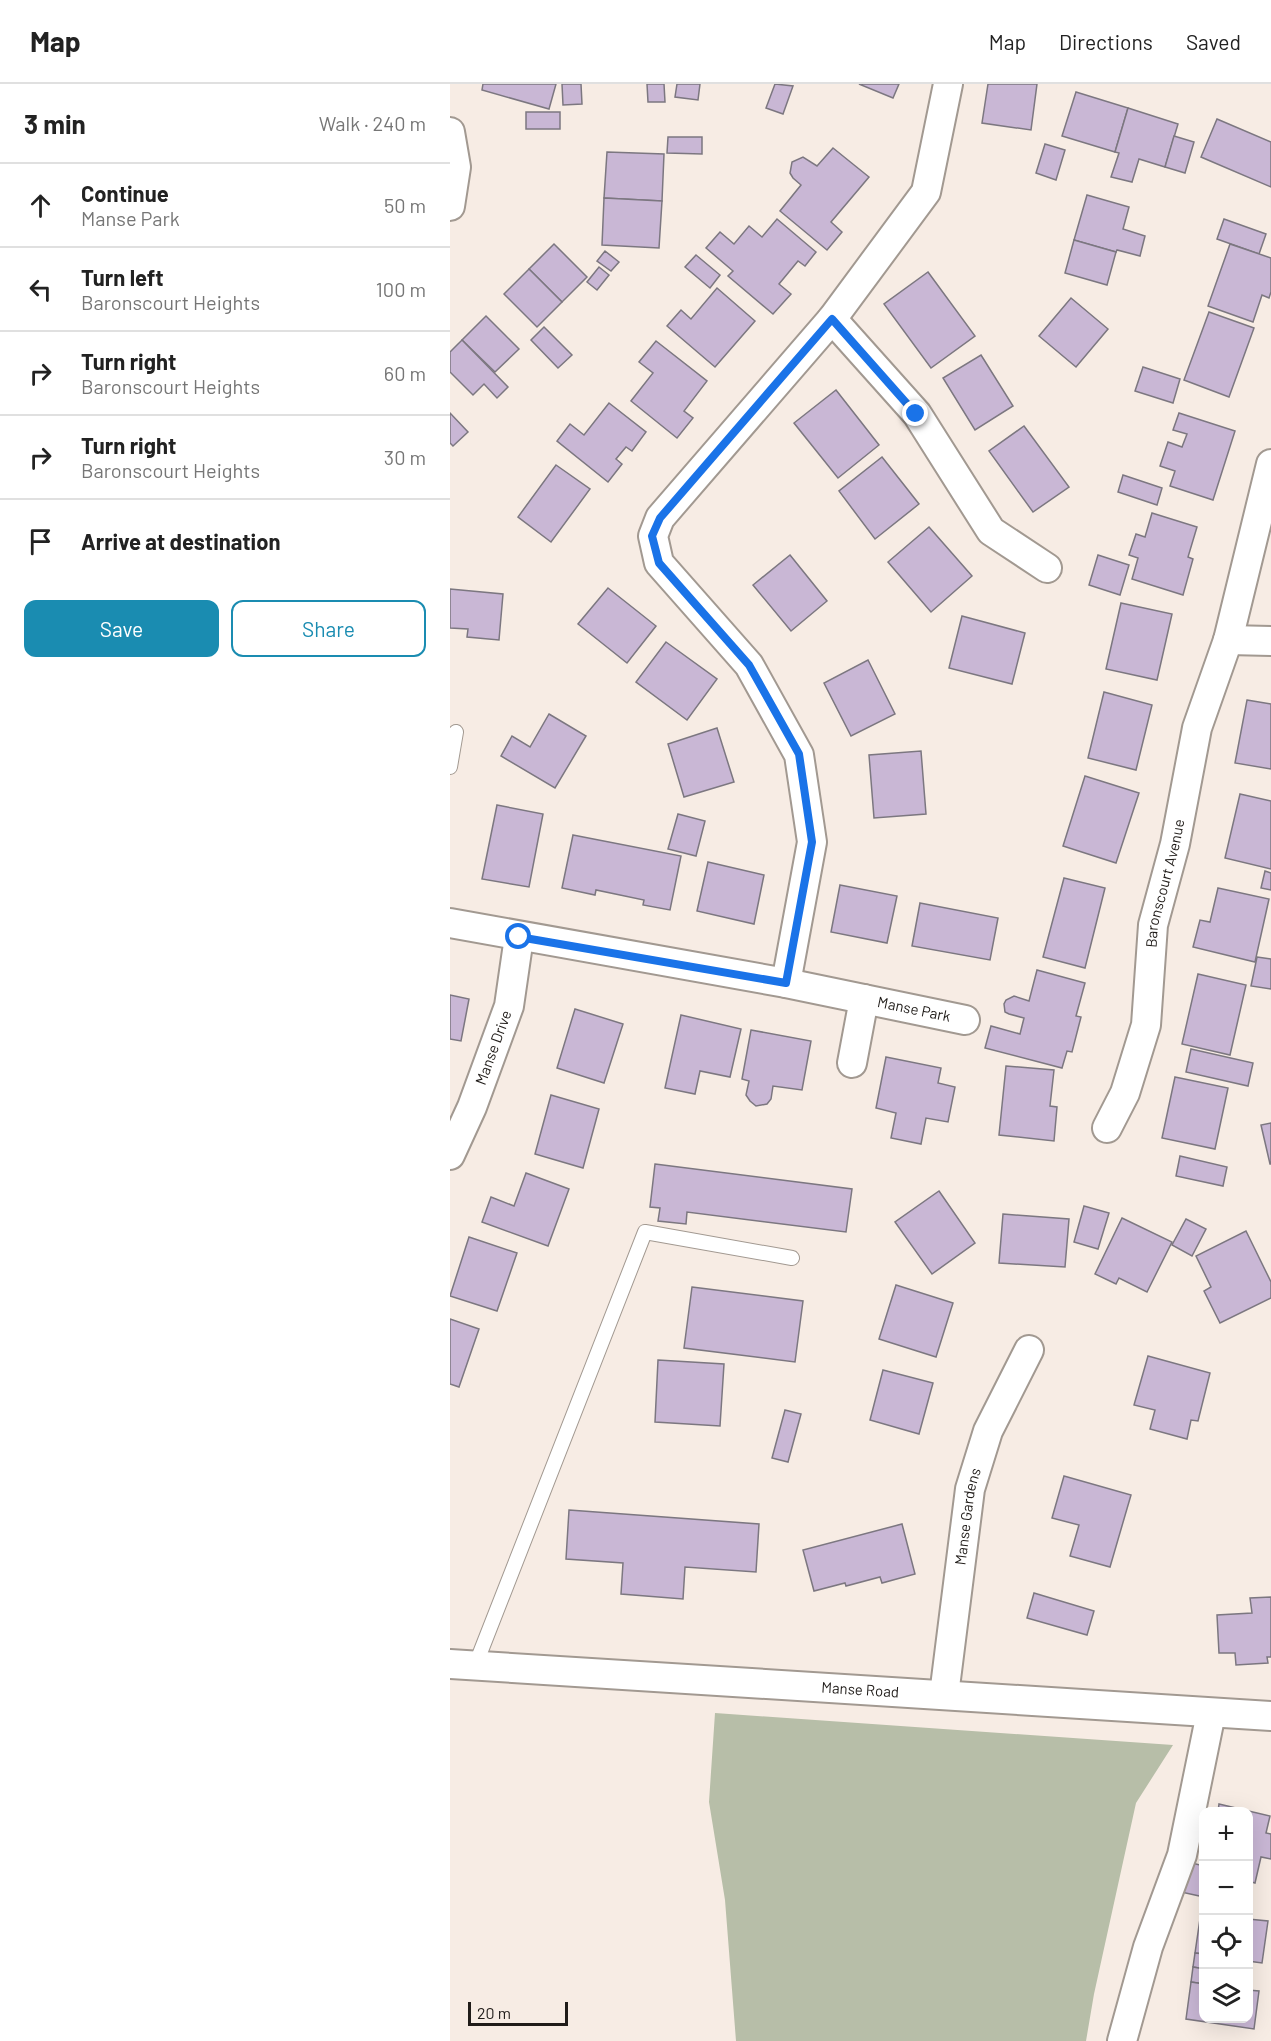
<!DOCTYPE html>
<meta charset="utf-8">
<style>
:root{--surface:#fff;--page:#f2f2f2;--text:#222;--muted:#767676;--line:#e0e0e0;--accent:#1a8cb1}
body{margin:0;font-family:Barlow,sans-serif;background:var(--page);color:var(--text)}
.controls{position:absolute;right:18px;bottom:18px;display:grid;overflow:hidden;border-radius:12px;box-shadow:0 6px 24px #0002}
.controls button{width:54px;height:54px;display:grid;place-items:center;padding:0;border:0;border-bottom:2px solid var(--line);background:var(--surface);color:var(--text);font:30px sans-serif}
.scale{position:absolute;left:18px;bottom:15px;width:100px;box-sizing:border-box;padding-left:6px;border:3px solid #201c19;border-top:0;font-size:16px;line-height:21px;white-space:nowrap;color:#201c19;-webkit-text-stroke:4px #f7ece4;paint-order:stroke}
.stop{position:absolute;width:18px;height:18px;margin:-14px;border:4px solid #1a73e8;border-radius:50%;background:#fff}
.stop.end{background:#1a73e8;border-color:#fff;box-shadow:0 2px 6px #0008}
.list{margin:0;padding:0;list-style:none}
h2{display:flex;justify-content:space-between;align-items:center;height:78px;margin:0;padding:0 24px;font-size:26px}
h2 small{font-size:20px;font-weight:400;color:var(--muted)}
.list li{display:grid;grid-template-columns:39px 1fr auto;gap:18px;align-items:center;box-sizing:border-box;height:84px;padding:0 24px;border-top:2px solid var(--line)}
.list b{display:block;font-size:22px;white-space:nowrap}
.list p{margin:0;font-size:20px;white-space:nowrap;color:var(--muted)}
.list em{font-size:20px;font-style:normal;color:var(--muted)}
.actions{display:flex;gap:12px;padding:18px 24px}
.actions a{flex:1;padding:14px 0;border:2px solid var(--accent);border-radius:12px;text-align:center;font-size:21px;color:var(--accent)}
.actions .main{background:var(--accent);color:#fff}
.icon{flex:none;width:33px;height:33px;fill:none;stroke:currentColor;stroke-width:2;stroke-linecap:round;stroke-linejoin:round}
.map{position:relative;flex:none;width:821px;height:1957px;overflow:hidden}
header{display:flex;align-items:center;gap:36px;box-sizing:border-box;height:84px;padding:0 30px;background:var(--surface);border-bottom:2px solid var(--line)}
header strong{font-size:28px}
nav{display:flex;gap:33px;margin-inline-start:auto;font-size:21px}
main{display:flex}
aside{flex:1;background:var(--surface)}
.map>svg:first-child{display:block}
</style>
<header>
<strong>Map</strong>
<nav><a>Map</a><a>Directions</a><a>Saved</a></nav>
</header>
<main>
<aside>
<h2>3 min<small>Walk · 240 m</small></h2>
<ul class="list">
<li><svg class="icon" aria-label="ahead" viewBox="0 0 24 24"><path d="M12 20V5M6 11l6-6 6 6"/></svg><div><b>Continue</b><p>Manse Park</p></div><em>50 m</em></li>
<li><svg class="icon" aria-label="left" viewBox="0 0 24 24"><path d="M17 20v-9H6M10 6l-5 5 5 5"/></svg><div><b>Turn left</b><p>Baronscourt Heights</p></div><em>100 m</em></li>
<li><svg class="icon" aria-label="right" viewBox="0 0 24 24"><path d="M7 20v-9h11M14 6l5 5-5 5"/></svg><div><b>Turn right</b><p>Baronscourt Heights</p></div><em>60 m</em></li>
<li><svg class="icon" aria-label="right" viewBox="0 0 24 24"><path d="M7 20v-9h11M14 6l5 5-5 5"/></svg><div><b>Turn right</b><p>Baronscourt Heights</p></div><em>30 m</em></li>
<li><svg class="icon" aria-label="arrive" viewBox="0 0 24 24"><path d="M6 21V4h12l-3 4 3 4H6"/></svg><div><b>Arrive at destination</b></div></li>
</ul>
<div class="actions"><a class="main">Save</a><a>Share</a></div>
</aside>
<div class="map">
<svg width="821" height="1957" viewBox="0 0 821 1957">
<rect width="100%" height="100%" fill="#f7ece4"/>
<!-- green -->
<polygon fill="#b7bea8" points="265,1629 723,1661 686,1719 644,1910 636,1957 286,1957 275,1816 259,1718"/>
<!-- building -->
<g fill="#c9b7d5" stroke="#7c7780" stroke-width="1.5">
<polygon points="33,0 106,0 99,25 32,6"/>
<polygon points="112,0 131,0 132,20 113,21"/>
<polygon points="197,0 214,0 215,18 198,18"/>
<polygon points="227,0 250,0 248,16 225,13"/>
<polygon points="325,0 343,2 333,30 316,24"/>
<polygon points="409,0 449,0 443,14"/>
<polygon points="538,0 587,0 581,46 532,39"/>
<polygon points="626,8 678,24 665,68 612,52"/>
<polygon points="678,24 728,40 715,83 689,75 682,98 661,93 669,69 665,68"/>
<rect x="76" y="28" width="34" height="17"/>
<polygon points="767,35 821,58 821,103 751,73"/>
<polygon points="724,52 744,58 735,89 715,83"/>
<polygon points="218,53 252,53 252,70 217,69"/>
<polygon points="595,60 615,66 606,96 586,89"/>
<polygon points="383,64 419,93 381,138 392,148 377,166 330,127 351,101 343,94 340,89 342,78 353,73 367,82"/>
<polygon points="157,68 214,70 212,117 154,114"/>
<polygon points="637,111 679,123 673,145 695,152 690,172 667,166 666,168 624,156"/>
<polygon points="154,114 212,117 209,164 152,161"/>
<polygon points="327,135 366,168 355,182 348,177 329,200 341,210 323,230 278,192 283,187 256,164 270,148 284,160 299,142 312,153"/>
<polygon points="774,135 816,150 809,170 767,155"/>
<polygon points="624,156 666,168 657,201 615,189"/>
<polygon points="104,160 137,193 112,218 79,185"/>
<polygon points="780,160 821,174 821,208 819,214 812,211 803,238 758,222"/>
<polygon points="155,167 169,178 161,187 147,177"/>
<polygon points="246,171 270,191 260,204 235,183"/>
<polygon points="149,183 159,191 147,206 137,198"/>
<polygon points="79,185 112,218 87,243 54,210"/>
<polygon points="478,188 525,252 481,284 434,220"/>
<polygon points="267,204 305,237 265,283 217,242 231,226 241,235"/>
<polygon points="621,214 658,245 626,283 589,252"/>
<polygon points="759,228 804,244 779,313 734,296"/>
<polygon points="36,232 69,265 45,288 12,256"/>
<polygon points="94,243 122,271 108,284 81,256"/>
<polygon points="12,256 58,303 47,314 34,300 23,311 0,288 0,268"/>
<polygon points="206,257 257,297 234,327 243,334 227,354 181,317 203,289 189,278"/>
<polygon points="531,271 563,322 525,346 493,294"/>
<polygon points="693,283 730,295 723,319 685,307"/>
<polygon points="386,306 429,361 388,394 344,339"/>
<polygon points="159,319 196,348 182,367 176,363 166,375 172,380 158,398 107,357 120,340 134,351"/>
<polygon points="0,329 18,348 3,362 0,359"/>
<polygon points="729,329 785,347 763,416 720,402 725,387 710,382 718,358 732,363 737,350 723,346"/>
<polygon points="574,342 619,403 583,428 539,367"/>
<polygon points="432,373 469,420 425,455 389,407"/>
<polygon points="106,381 140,405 101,458 68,433"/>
<polygon points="673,391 712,404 707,421 668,408"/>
<polygon points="702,429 747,443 738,473 743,475 733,511 682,495 688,474 679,471 686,450 695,453"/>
<polygon points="479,443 522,492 481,528 438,478"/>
<polygon points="340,471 377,517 341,547 303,501"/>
<polygon points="648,471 679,481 670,511 639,501"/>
<polygon points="158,504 206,542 177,579 128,540"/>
<polygon points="0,505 53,510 49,556 17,553 18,545 0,544"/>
<polygon points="671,519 722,530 707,596 656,585"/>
<polygon points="512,532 575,549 562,600 499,584"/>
<polygon points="216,558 267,595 237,636 186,598"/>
<polygon points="418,576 445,630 401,652 374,599"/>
<polygon points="654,608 702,621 686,686 638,674"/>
<polygon points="797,616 821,620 821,685 785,679"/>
<polygon points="99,630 136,652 105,704 51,672 62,652 80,663"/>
<polygon points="267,644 284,698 234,713 218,660"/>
<polygon points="471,667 476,730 424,734 419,671"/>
<polygon points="635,692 689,709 666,779 613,762"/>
<polygon points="790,710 821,717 821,785 775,774"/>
<polygon points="47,721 93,730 79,803 32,795"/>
<polygon points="228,730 255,737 246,772 218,765"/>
<polygon points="123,751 231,772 220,826 193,821 194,816 146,806 145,811 112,804"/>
<polygon points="258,778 314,791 304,840 247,827"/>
<polygon points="815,787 821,789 821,806 811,804"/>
<polygon points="614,794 655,804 635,884 593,873"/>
<polygon points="390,801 447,812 437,859 381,848"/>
<polygon points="768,804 819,815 805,878 743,863 750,836 760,838"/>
<polygon points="470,819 548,834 540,876 462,862"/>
<polygon points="807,873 821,875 821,905 801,902"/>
<polygon points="587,886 635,899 626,932 631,933 622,968 617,967 612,984 535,964 541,942 570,950 574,934 559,930 555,928 554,920 556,916 564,912 579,917"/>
<polygon points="748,890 796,901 780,971 732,960"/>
<polygon points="0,911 19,915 11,957 0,955"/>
<polygon points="125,925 173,940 154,999 107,984"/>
<polygon points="231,931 291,945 280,993 250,987 245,1010 215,1004"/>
<polygon points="301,946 361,957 352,1006 323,1002 321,1015 317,1020 306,1022 300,1017 296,1011 299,997 292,995"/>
<polygon points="741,965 803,979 798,1002 736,988"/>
<polygon points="436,973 491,984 488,999 505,1003 498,1038 476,1034 471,1060 441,1054 446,1029 426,1024"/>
<polygon points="556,982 604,986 600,1022 607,1023 604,1057 549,1051"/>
<polygon points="725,993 778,1004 765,1065 712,1054"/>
<polygon points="101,1011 149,1025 133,1084 85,1070"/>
<polygon points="821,1039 821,1080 820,1080 811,1041"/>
<polygon points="730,1072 777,1083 773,1102 726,1092"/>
<polygon points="205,1080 402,1105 396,1148 237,1128 236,1140 208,1137 210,1124 200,1123"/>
<polygon points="76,1089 119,1105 98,1162 32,1138 41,1113 64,1122"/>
<polygon points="489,1107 525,1159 482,1190 445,1138"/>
<polygon points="634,1122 659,1129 648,1165 624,1158"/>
<polygon points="553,1130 619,1135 615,1183 549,1179"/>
<polygon points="672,1134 722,1158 697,1208 669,1194 666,1200 645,1190"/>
<polygon points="736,1135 756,1145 742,1172 722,1161"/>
<polygon points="796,1147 821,1198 821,1214 770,1239 754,1207 761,1203 746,1172"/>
<polygon points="19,1153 67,1169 47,1227 0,1212"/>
<polygon points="446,1201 503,1219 486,1273 429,1255"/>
<polygon points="242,1203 353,1217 345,1278 234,1264"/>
<polygon points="0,1235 29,1245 9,1303 0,1300"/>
<polygon points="698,1272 760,1289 748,1337 741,1336 737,1355 700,1345 705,1326 684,1321"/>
<polygon points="208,1276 274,1280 270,1342 205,1338"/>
<polygon points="433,1286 483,1299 469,1350 420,1336"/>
<polygon points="335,1326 351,1330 338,1378 322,1374"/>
<polygon points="614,1392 681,1411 660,1483 620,1472 629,1441 602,1434"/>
<polygon points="119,1426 309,1440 306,1488 235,1483 233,1515 171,1510 173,1479 116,1475"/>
<polygon points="452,1440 465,1490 432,1499 430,1493 396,1502 395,1499 364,1507 353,1466"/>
<polygon points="584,1509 644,1527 637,1551 577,1534"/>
<polygon points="821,1513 821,1573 817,1573 818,1579 786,1581 785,1569 769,1569 767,1531 802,1529 800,1514"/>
<polygon points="769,1720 820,1732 816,1749 821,1750 821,1775 811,1773 805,1799 798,1797 798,1728 768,1728"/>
<polygon points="738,1778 754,1782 754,1813 731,1808"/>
<polygon points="751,1828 754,1828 754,1870 745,1869"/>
<polygon points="798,1835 818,1837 812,1879 798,1877"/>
<polygon points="745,1869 754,1870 754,1885 743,1883"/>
<polygon points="743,1883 754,1885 754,1900 741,1898"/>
<polygon points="741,1898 754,1900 754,1934 798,1934 798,1906 809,1907 804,1945 736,1935"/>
</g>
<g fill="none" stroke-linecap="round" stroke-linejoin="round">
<defs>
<g id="service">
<polyline points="0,683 6,648"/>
<polyline points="25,1582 195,1148 342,1174"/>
</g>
<g id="minor">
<polyline points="0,48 6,83 0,122"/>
<polyline points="382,235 467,330 541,447 597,484"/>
<polyline points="778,556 821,557"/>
<path id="s1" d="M0,839L336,899L515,936"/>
<polyline points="336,899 362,758 349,671 299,581 209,479 203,452 210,434 382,235 476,108 498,0"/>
<polyline points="402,979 414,915"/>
<path id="s2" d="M657,1044L675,1009L696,941L703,841L725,760L747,644L778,556L821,380"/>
<path id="s3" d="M0,1071L22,1023L59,922L69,853"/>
<path id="s4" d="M0,1580L821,1632"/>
<path id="s5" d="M494,1611L520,1405L538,1347L579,1266"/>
<polyline points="672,1957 698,1863 732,1771 761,1629"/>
</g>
</defs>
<!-- service casing -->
<use href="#service" stroke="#a29991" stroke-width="16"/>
<!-- minor casing -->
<use href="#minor" stroke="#a29991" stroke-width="32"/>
<!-- service -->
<use href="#service" stroke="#fff" stroke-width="14"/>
<!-- minor -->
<use href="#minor" stroke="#fff" stroke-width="28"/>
</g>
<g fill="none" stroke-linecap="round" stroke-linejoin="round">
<!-- route -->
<polyline stroke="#1a73e8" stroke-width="8" points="69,853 336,899 362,758 349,670 299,581 209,479 202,452 210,434 382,235 466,330"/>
</g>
<g text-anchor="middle" stroke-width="6" stroke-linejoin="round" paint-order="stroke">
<!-- street labels -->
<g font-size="15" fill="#201c19" stroke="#f7ece4">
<text dy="5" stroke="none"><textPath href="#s2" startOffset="254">Baronscourt Avenue</textPath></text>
<text dy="5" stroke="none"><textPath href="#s1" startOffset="472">Manse Park</textPath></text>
<text dy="5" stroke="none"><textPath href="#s3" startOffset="116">Manse Drive</textPath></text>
<text dy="5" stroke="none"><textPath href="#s5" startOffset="180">Manse Gardens</textPath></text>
<text dy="5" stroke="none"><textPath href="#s4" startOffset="411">Manse Road</textPath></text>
</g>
</g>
</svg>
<div class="controls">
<button>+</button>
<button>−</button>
<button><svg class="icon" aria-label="locate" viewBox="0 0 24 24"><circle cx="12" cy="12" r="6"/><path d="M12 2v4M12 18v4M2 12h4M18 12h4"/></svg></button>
<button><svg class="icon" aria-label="layers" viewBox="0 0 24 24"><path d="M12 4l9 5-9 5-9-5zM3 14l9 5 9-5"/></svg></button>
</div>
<div class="scale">20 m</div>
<div class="stop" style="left:69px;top:853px"></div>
<div class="stop end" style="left:466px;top:330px"></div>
</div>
</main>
